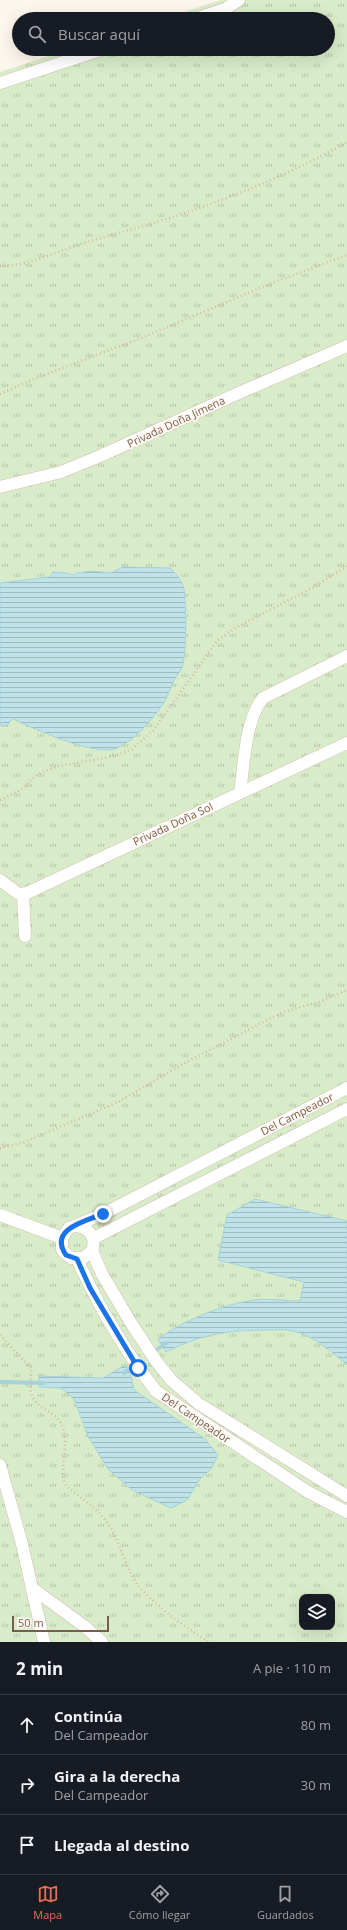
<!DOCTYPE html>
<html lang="es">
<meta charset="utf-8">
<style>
:root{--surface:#171b24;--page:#20242c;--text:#f1f3f6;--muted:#9ea1a6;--line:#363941;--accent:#e76f51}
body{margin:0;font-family:"Open Sans",sans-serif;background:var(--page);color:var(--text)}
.controls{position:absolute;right:12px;bottom:12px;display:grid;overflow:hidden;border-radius:8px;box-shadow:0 4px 16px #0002}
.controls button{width:36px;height:36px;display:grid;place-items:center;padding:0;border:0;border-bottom:1px solid var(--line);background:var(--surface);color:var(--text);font:20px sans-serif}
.scale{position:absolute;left:12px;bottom:10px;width:97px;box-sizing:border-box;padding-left:4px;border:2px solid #7a5c4d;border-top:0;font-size:11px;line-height:14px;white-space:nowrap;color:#7a5c4d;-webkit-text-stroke:3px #fffaf3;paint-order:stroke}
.stop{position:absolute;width:12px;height:12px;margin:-9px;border:3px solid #1a73e8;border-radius:50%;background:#fff}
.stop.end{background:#1a73e8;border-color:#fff;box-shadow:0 1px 4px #0008}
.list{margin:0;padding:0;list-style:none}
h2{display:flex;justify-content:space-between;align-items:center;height:52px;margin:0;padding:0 16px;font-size:17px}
h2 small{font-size:13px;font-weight:400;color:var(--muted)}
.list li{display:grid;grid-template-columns:26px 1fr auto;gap:12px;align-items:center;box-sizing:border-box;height:60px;padding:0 16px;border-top:1px solid var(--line)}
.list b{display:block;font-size:15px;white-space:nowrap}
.list p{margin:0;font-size:13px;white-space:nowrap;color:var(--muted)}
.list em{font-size:13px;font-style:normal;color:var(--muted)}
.icon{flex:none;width:22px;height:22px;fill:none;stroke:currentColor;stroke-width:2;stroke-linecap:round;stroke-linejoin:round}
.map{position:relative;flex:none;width:347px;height:1642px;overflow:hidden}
.search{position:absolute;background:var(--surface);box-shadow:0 4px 16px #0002;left:12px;right:12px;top:12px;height:44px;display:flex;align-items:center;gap:10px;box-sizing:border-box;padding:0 14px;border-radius:22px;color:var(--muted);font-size:15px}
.sheet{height:232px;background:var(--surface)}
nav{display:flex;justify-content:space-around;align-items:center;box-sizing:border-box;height:56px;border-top:1px solid var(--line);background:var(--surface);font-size:11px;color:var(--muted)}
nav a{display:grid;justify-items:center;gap:2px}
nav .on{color:var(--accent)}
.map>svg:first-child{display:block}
</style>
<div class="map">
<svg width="347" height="1642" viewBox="0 0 347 1642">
<defs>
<pattern id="grass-tufts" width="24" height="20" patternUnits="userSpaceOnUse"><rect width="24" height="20" fill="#d8ecc9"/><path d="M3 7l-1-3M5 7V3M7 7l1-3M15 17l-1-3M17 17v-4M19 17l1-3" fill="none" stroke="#b4c2a5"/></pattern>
<pattern id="water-rules" width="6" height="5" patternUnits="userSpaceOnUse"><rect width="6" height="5" fill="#bfe3e8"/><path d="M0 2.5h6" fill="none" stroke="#a0bbbe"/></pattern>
</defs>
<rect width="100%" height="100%" fill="#fdf6ec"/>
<!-- grass -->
<path fill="url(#grass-tufts)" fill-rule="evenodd" d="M221,0H347V1642H0V72L70,49H328V19H163ZM302,1597H332V1627H302Z"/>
<!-- water -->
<g fill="url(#water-rules)" stroke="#a5d3da">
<path d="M123,567L170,568C175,573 180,578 183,585C187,595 187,661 181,670C180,672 177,674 176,677C172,684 169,692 166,699C157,715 132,744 114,749C91,755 35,729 13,719L6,726L0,725V583L49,577L53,572L66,573L74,575L77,573L93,571L111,573Z"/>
<path d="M255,1199L347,1221V1365C332,1352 313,1335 293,1331C286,1329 277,1330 269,1330C229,1330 202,1334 166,1352L158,1339C182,1321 224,1304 254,1300C269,1298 285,1301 300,1301L304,1282L218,1260L227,1215Z"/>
<polygon points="125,1365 130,1372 134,1390 205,1439 218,1455 211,1469 200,1479 187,1500 171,1508 132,1490 108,1469 88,1436 74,1399 61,1388 39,1387 39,1376 103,1378"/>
</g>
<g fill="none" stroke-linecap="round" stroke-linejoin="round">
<!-- stream -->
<g stroke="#a5d3da" stroke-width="4">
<polyline points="155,1351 166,1343"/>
<polyline points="124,1373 130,1368"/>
<polyline points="0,1382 44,1383"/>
</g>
<defs>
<g id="street">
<polyline points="195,19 225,9 239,0"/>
<polyline points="0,83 103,49"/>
<polyline points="0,487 61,472 100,456 232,396 347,346"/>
<path d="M240,793C244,765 245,720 263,698L347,656"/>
<polyline points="0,880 19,894 27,893 347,743"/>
<polyline points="23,894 25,936"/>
<polyline points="0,1215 62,1238"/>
<path d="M75,1226C89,1227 97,1237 92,1251L83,1258H71L62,1250V1238L69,1228L103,1214L347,1088"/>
<polyline points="94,1238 347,1109"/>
<polyline points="92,1251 102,1274 131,1323 156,1361 171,1380 199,1404 347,1496"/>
<path d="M77,1259C98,1305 124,1350 156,1391L308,1492L347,1512"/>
<polyline points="0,1465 22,1544 44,1642"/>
<polyline points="32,1588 84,1626 102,1642"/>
</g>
</defs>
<!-- street casing -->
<use href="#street" stroke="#d1beb0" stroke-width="13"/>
<!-- path -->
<g stroke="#d9b8a5" stroke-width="2.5" stroke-dasharray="1 3" stroke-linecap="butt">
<path d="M0,266C29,266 57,251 84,243C110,235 137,228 163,220C226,200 289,175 347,142"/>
<polyline points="0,394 36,378 144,337 267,285 347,255"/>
<polyline points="0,800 21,790 34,777 42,772 59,766 115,756 132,749 153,731 217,641 235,628 314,587 347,566"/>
<polyline points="0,1148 22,1143 118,1102 183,1064 267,1020 286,1011 319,1002 347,990"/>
<path d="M0,1335L31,1368C32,1377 28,1390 33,1398C42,1413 59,1411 64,1431C68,1448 59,1474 66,1486C84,1500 103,1512 113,1532C122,1549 127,1570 138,1585C154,1605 187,1629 209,1642"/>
</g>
<!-- street -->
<use href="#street" stroke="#fff" stroke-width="12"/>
</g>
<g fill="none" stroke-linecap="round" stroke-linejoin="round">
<!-- route -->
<path stroke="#1a73e8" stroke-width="5" d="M103,1214C86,1221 48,1229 66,1255L77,1259L90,1288L138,1368"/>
</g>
<g text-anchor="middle" stroke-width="3.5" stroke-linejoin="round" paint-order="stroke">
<!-- street labels -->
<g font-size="11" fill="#7a5c4d" stroke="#fffaf3">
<text transform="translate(176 422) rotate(-25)" y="4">Privada Doña Jimena</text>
<text transform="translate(173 824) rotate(-25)" y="4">Privada Doña Sol</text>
<text transform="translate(297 1114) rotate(-27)" y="4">Del Campeador</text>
<text transform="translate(196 1418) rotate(34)" y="4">Del Campeador</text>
</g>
</g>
</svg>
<div class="controls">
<button><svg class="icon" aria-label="layers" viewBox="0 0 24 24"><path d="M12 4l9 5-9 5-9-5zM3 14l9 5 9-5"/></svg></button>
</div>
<div class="scale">50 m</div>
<div class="stop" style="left:138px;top:1368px"></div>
<div class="stop end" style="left:103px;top:1214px"></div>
<div class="search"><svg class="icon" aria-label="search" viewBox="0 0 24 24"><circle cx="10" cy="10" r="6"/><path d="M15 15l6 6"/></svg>Buscar aquí</div>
</div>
<section class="sheet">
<h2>2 min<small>A pie · 110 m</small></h2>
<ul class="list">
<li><svg class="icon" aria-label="ahead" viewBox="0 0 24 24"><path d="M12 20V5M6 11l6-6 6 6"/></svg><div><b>Continúa</b><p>Del Campeador</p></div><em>80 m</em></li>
<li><svg class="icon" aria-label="right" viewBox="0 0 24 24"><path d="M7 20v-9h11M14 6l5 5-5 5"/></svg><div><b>Gira a la derecha</b><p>Del Campeador</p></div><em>30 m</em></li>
<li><svg class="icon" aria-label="arrive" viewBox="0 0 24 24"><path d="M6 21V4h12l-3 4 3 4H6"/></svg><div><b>Llegada al destino</b></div></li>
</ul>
</section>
<nav>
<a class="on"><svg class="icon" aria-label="map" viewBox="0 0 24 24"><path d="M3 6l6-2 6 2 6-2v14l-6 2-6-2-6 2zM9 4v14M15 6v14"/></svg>Mapa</a>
<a><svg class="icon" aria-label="directions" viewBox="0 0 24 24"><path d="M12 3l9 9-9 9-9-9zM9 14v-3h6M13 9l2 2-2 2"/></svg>Cómo llegar</a>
<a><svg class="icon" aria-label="saved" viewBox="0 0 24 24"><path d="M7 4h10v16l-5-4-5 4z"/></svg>Guardados</a>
</nav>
